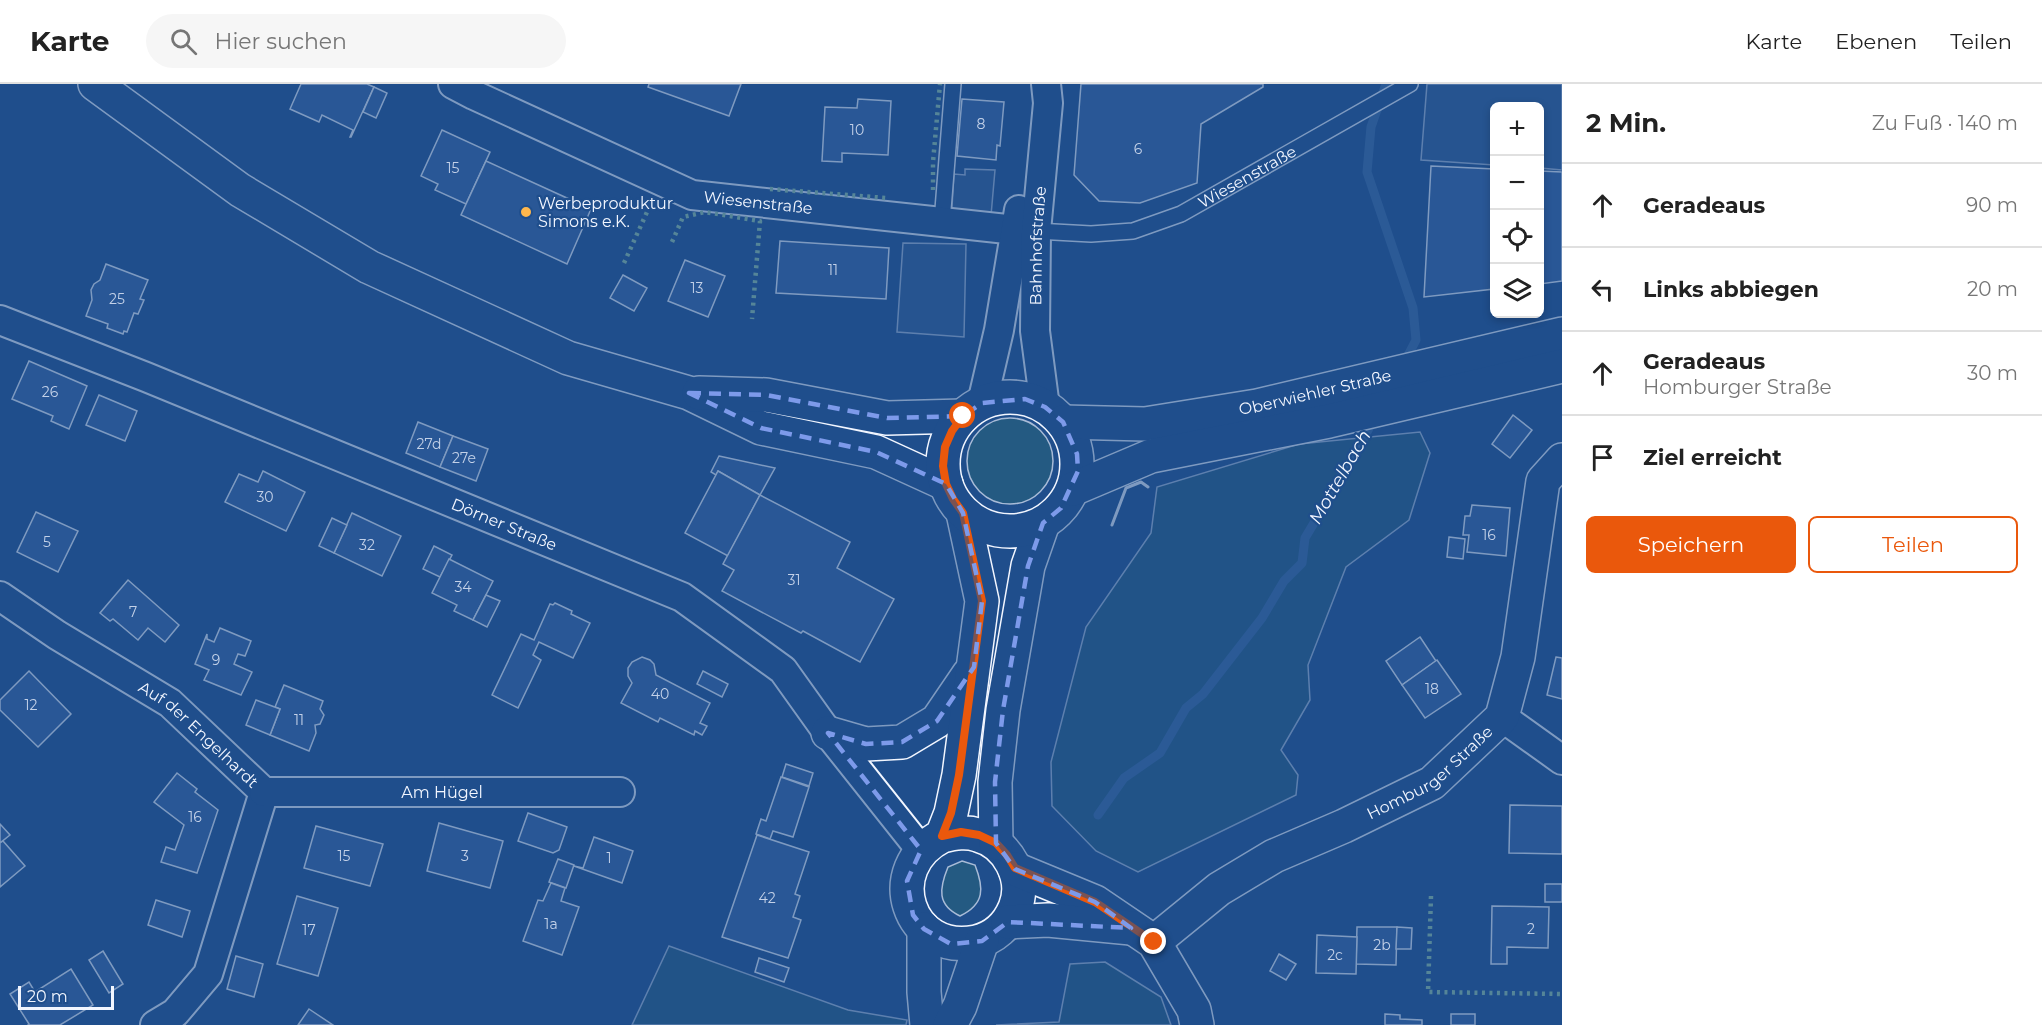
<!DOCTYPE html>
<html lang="de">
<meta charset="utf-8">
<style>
:root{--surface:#fff;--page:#f6f6f6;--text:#222;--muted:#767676;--line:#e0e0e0;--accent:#ea580c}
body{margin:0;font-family:Montserrat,sans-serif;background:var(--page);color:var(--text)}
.controls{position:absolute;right:18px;top:18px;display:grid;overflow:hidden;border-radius:9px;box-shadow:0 3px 9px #0003}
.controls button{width:54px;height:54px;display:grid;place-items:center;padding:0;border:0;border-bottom:2px solid var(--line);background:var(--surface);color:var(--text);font:30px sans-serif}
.scale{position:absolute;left:18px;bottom:15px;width:96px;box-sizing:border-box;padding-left:6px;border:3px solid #f2f6ff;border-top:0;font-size:16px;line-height:21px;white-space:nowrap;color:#f2f6ff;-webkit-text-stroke:4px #1f4e8c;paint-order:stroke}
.stop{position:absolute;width:18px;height:18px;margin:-14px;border:4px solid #ea580c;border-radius:50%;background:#fff}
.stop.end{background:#ea580c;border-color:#fff;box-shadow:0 2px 6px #0008}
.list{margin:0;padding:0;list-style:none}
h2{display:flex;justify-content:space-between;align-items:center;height:78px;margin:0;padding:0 24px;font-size:26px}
h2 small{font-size:20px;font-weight:400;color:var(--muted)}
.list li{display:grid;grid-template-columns:39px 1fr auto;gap:18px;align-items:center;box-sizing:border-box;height:84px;padding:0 24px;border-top:2px solid var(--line)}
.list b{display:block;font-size:22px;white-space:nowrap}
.list p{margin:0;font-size:20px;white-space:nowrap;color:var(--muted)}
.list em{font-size:20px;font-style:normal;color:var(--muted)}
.actions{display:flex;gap:12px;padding:18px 24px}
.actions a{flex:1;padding:14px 0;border:2px solid var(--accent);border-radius:9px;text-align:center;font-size:21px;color:var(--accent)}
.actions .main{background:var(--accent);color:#fff}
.icon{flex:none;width:33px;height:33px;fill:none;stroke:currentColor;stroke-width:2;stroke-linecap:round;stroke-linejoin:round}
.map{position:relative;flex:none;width:1562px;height:941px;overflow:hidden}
header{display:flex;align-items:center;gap:36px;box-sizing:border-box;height:84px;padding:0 30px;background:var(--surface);border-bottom:2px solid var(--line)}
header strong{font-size:28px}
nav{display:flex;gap:33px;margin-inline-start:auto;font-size:21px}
.search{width:420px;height:54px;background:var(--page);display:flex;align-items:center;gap:15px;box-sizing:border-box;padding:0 21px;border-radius:33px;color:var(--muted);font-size:22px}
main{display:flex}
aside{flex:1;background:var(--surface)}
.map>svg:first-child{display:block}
</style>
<header>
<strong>Karte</strong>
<div class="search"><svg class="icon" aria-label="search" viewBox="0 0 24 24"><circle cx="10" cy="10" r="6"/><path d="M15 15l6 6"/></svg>Hier suchen</div>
<nav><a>Karte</a><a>Ebenen</a><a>Teilen</a></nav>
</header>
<main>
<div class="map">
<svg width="1562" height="941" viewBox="0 0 1562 941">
<rect width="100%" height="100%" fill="#1f4e8c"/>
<!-- green -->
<g fill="#245a82" stroke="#a8bbd7" stroke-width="1.5">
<circle cx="1010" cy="377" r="43"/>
<polygon points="1420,348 1430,369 1409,436 1346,483 1308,581 1310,616 1281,666 1298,691 1296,711 1138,788 1096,767 1052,722 1051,678 1086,543 1151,449 1157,403 1299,360"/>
<path d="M962,777L975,781C984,804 985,820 960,832C937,821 939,805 948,783Z"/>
<polygon points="669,862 848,926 907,936 906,941 632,941"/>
<polygon points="1105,878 1161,913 1171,941 996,941 1059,938 1070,880"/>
</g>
<!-- parking -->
<g fill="#305b95" stroke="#a8bbd7" stroke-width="1.5">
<polygon points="1427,0 1562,0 1562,86 1540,84 1540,22 1494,22 1494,81 1421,76"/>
<polygon points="965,85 995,86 990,143 951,139 954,90 965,91"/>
<polygon points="903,159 966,160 964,253 897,248"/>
</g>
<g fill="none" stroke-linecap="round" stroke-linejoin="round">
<!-- stream -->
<g stroke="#3b69a3" stroke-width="9">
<polyline points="1386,0 1371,43 1367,88 1413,224 1416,256 1404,279"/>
<polyline points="1098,731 1124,694 1160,669 1186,624 1203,610 1262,534 1284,497 1302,479 1305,454 1357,367 1375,333"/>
</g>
</g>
<!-- building -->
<g fill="#3563a3" stroke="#f2f6ff" stroke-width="1.5">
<polygon points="301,0 367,0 374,3 351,53 350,53 353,46 322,31 319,38 290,25"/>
<polygon points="649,0 741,0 729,32 648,3"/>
<polygon points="1081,0 1263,0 1263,3 1201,40 1197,99 1140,119 1099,117 1074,91"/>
<polygon points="374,3 387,9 376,34 363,28"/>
<polygon points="858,15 891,17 888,71 842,69 842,78 822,77 825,23 857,24"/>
<polygon points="962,15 1004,18 1000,62 997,61 996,76 957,72"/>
<polygon points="442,46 490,68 466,120 435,106 438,100 421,92"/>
<polygon points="486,77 591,125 567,180 461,131"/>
<polygon points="1431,82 1494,85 1494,205 1424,213"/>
<polygon points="1540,87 1562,88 1562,197 1540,200"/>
<polygon points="780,157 889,164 886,215 776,209"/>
<polygon points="685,176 725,192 708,233 668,217"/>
<polygon points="106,180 148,196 140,215 144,216 138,230 134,229 127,248 124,247 123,250 107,244 108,240 86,232 92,216 91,206 94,200 100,196"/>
<polygon points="623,191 647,204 634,227 610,214"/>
<polygon points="29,277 87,302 69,345 51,337 53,332 12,315"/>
<polygon points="99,311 137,327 125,357 86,341"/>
<polygon points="1513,331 1532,346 1510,374 1492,360"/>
<polygon points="418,338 453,352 440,383 406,369"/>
<polygon points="453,352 488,365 476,397 440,383"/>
<polygon points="719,372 775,384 760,411 718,387 716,391 711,388"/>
<polygon points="263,387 305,408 286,447 225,418 239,390 258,398"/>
<polygon points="718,387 760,411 728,472 685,449"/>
<polygon points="760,411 850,458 837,484 894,515 860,578 803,547 801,549 722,507 734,486 723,480"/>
<polygon points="1472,421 1510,424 1506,472 1467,468 1469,451 1463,451 1465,432 1470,432"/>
<polygon points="36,428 78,447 58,488 17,468"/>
<polygon points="352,429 401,452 382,492 334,469"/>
<polygon points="332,434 347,441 334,469 319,462"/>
<polygon points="1449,453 1465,455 1463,475 1447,473"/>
<polygon points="434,462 452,471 440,493 423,485"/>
<polygon points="449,475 493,497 473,536 454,527 457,521 432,509"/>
<polygon points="128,496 179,541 165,558 148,544 138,556 113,535 110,537 100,529"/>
<polygon points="486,511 500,517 487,543 473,536"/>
<polygon points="555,519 572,527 571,530 590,539 573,574 539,558 533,571 541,576 518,624 492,611 521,550 534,556 550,520 553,521"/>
<polygon points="220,544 251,557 245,572 238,570 234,580 252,588 241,611 204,596 209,586 195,580 207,550 207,555 214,558"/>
<polygon points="1420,553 1436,577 1402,601 1386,577"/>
<polygon points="642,573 650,576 654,580 656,591 710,619 700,639 707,642 702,651 695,647 694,651 660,634 658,638 621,619 632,599 628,592 628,584 632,578"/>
<polygon points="1556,573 1562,574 1562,615 1547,611"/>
<polygon points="1437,576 1461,610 1425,634 1402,601"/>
<polygon points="29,587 71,630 38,663 0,626 0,616"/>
<polygon points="703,587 728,600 722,613 697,600"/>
<polygon points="284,601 323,617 320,625 324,631 320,640 315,641 316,649 309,667 270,651 280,625 275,623"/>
<polygon points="256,616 280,625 270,651 246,641"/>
<polygon points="786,680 813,689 809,702 782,693"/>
<polygon points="177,689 197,705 195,708 218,726 197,789 161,778 166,763 175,766 184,741 154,718"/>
<polygon points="781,693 809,703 793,753 773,747 770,755 756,750 761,735 766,737"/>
<polygon points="1510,721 1562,722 1562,770 1509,769"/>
<polygon points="528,729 567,743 559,766 553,769 518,757"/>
<polygon points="439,739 503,757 490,804 427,787"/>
<polygon points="0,740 10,751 0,759"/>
<polygon points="316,742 383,760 370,802 304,784"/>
<polygon points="757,751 809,768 795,810 800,812 793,833 801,836 788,874 722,853"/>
<polygon points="594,753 633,767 622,799 574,782 583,784"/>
<polygon points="3,757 25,782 0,803 0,759"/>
<polygon points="558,775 574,781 566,804 549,798"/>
<polygon points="551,799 565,804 561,817 579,823 562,871 523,857 538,816 543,817"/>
<rect x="1545" y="800" width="17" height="18"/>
<polygon points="297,812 338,824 318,892 277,880"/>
<polygon points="156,816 190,827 182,853 148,841"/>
<polygon points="1492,822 1549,823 1548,864 1507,863 1507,880 1491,880"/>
<polygon points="1357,843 1397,843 1396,881 1356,880"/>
<polygon points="1397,843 1412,844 1411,865 1396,865"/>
<polygon points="1317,851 1357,853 1356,890 1316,889"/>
<polygon points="103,867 123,900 109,909 89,876"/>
<polygon points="1279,870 1296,880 1286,896 1270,887"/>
<polygon points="236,872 263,880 254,913 227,905"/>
<polygon points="759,874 789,884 784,898 755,888"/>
<polygon points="71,885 93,921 60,941 28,941 29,940 10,910 29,898 35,908"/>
<polygon points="309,925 333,941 298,941"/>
<polygon points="1385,930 1400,931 1400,935 1422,936 1422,941 1385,941"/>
<rect x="1451" y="930" width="24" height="11"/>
</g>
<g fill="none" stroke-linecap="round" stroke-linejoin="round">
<defs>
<g id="service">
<polyline points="942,138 953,0"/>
<path id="s1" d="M1036,147L1091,150L1133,147L1181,130L1410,0"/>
</g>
<g id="minor">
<path id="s2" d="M453,0L474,11L692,111L1016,146"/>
<path id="s3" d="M0,236L146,293L682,513L783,586L828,649L921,766"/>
<polyline points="982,319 999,246 1019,126"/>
<path id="s4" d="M1045,323L1035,247L1036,147L1048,19L1046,0"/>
<path id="s5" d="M0,512L57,551L170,619L264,708L208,890L175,929L155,941"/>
<polyline points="1502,633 1562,676"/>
<path id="s6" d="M264,708H620"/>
</g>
<g id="tertiary">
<path id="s7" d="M1154,858L1219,805L1274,772L1344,742L1432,699L1502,633L1518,573L1543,397L1562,376"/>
</g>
<g id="secondary">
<polyline points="828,649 866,660 902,658 937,637 969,590"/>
<path d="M942,752C955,749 966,747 978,751C1008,759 1027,795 1015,824C1008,841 994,854 976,858C908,872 879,784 942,752L951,729L959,691L982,517L963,429"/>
<polyline points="996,759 995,698 1003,626 1028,482 1043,439"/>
<polyline points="1015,785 1095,818 1154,858 1194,926 1197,941"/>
<polyline points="1008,838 1048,836 1131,844"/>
<polyline points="924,845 924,908 927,941"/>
<polyline points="950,941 960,922 982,857"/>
</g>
<g id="primary">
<polyline points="95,0 240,106 369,183 568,274 689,309 761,344 876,368 946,400"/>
<polyline points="699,309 766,311 887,334 963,332"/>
<circle cx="1010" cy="380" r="67"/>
<path id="s8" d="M1063,338L1145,340L1257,322L1562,250"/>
<polyline points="1073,405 1151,372 1329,337 1562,282"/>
</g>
</defs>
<!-- service casing -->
<use href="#service" stroke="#f2f6ff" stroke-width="18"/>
<!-- minor casing -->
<use href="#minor" stroke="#f2f6ff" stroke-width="32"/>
<!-- tertiary casing -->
<use href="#tertiary" stroke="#f2f6ff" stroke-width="36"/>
<!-- secondary casing -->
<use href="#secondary" stroke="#f2f6ff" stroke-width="36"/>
<!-- primary casing -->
<use href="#primary" stroke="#f2f6ff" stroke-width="36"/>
<!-- service -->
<use href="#service" stroke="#1f4e8c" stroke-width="15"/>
<!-- minor -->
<use href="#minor" stroke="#1f4e8c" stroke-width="28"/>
<!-- tertiary -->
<use href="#tertiary" stroke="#1f4e8c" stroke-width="33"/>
<!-- secondary -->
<use href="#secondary" stroke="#1f4e8c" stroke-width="33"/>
<!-- primary -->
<use href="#primary" stroke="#1f4e8c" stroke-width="33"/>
<!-- hedge -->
<g stroke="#97c8a6" stroke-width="4.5" stroke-dasharray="3 4.5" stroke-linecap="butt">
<polyline points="770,105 886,114"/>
<polyline points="933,106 933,78 940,0"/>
<polyline points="672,158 683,133 705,128 760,137 752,235"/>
<polyline points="624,179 652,117"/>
<polyline points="1431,812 1428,908 1562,910"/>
</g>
<!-- wall -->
<polyline stroke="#f2f6ff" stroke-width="3" points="1112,441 1126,404 1141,398 1148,403"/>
</g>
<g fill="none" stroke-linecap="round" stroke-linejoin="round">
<!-- route -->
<polyline stroke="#ea580c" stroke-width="8" points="963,332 952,347 945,363 943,382 946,400 953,415 963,429 982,517 959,691 951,729 942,752 961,748 979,751 996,759 1007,771 1015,784 1095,818 1154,858"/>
</g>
<!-- marked area -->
<path d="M0 0H1562V941H0ZM689,309L766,311L887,334L963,332L982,319L1025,315L1045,323L1063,338L1077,370L1078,387L1061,424L1043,439L1028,482L1003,626L995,698L996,759L1015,785L1095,818L1131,844L1008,838L982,857L951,860L924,845L913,831L907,797L921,766L828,649L866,660L902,658L937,637L974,583L982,517L963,429L946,400L876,368L761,344Z" fill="#1f4e8c" fill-opacity=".55" fill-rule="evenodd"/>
<path fill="none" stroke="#7d9aea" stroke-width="4.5" stroke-dasharray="12 8" stroke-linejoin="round" d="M689,309L766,311L887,334L963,332L982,319L1025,315L1045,323L1063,338L1077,370L1078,387L1061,424L1043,439L1028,482L1003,626L995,698L996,759L1015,785L1095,818L1131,844L1008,838L982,857L951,860L924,845L913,831L907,797L921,766L828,649L866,660L902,658L937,637L974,583L982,517L963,429L946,400L876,368L761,344Z"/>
<!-- markers -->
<circle fill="#ffb74d" stroke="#1f4e8c" stroke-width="2" cx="526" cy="128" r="6"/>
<g text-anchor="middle" stroke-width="4.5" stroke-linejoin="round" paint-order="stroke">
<!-- number labels -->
<g font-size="14" fill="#c3d1e8">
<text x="981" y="45">8</text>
<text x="857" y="51">10</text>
<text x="1138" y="70">6</text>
<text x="453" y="89">15</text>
<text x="833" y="191">11</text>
<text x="697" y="209">13</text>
<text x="117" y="220">25</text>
<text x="50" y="313">26</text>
<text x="429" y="365">27d</text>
<text x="464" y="379">27e</text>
<text x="265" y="418">30</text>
<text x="1489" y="456">16</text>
<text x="47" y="463">5</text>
<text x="367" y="466">32</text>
<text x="794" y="501">31</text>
<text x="463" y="508">34</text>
<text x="133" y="533">7</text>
<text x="216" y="581">9</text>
<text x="1432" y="610">18</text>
<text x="660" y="615">40</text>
<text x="31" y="626">12</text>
<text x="299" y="641">11</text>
<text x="195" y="738">16</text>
<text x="344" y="777">15</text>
<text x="465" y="777">3</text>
<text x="609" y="779">1</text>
<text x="767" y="819">42</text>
<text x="551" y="845">1a</text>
<text x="1531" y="850">2</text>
<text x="309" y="851">17</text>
<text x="1382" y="866">2b</text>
<text x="1335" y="876">2c</text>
</g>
<!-- street labels -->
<g font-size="16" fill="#f2f6ff" stroke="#1f4e8c">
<text dy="6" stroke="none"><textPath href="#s1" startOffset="224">Wiesenstraße</textPath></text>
<text dy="6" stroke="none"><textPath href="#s2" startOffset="330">Wiesenstraße</textPath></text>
<text dy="6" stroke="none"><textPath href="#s4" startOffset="162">Bahnhofstraße</textPath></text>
<text dy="6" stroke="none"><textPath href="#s8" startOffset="255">Oberwiehler Straße</textPath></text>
<text dy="6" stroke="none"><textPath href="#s3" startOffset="544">Dörner Straße</textPath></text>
<text dy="6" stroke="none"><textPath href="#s5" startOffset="243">Auf der Engelhardt</textPath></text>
<text dy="6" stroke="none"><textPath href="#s7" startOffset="326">Homburger Straße</textPath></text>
<text dy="6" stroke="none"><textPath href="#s6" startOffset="178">Am Hügel</textPath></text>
</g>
<!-- poi labels -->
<g font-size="16" fill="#f2f6ff" stroke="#1f4e8c" text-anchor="start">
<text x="538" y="125">Werbeproduktur<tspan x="538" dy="18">Simons e.K.</tspan></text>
</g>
<!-- water labels -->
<g font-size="18" font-style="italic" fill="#f2f6ff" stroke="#1f4e8c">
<text transform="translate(1340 393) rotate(-60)" y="6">Mottelbach</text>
</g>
</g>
</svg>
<div class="controls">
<button>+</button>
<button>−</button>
<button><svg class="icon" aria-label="locate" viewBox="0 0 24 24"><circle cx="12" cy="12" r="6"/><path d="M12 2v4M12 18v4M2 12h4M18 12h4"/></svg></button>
<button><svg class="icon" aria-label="layers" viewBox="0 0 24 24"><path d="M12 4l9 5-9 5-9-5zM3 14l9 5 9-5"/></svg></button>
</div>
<div class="scale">20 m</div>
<div class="stop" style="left:963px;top:332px"></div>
<div class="stop end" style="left:1154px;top:858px"></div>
</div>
<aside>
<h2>2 Min.<small>Zu Fuß · 140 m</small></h2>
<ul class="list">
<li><svg class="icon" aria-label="ahead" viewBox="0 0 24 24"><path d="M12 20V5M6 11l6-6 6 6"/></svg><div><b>Geradeaus</b></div><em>90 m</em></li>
<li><svg class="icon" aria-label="left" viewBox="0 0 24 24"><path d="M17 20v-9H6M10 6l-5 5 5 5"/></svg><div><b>Links abbiegen</b></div><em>20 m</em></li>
<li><svg class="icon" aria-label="ahead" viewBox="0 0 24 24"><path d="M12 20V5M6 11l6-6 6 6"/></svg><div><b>Geradeaus</b><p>Homburger Straße</p></div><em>30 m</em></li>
<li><svg class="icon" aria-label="arrive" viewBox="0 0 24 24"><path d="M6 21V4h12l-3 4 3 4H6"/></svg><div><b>Ziel erreicht</b></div></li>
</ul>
<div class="actions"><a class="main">Speichern</a><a>Teilen</a></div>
</aside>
</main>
